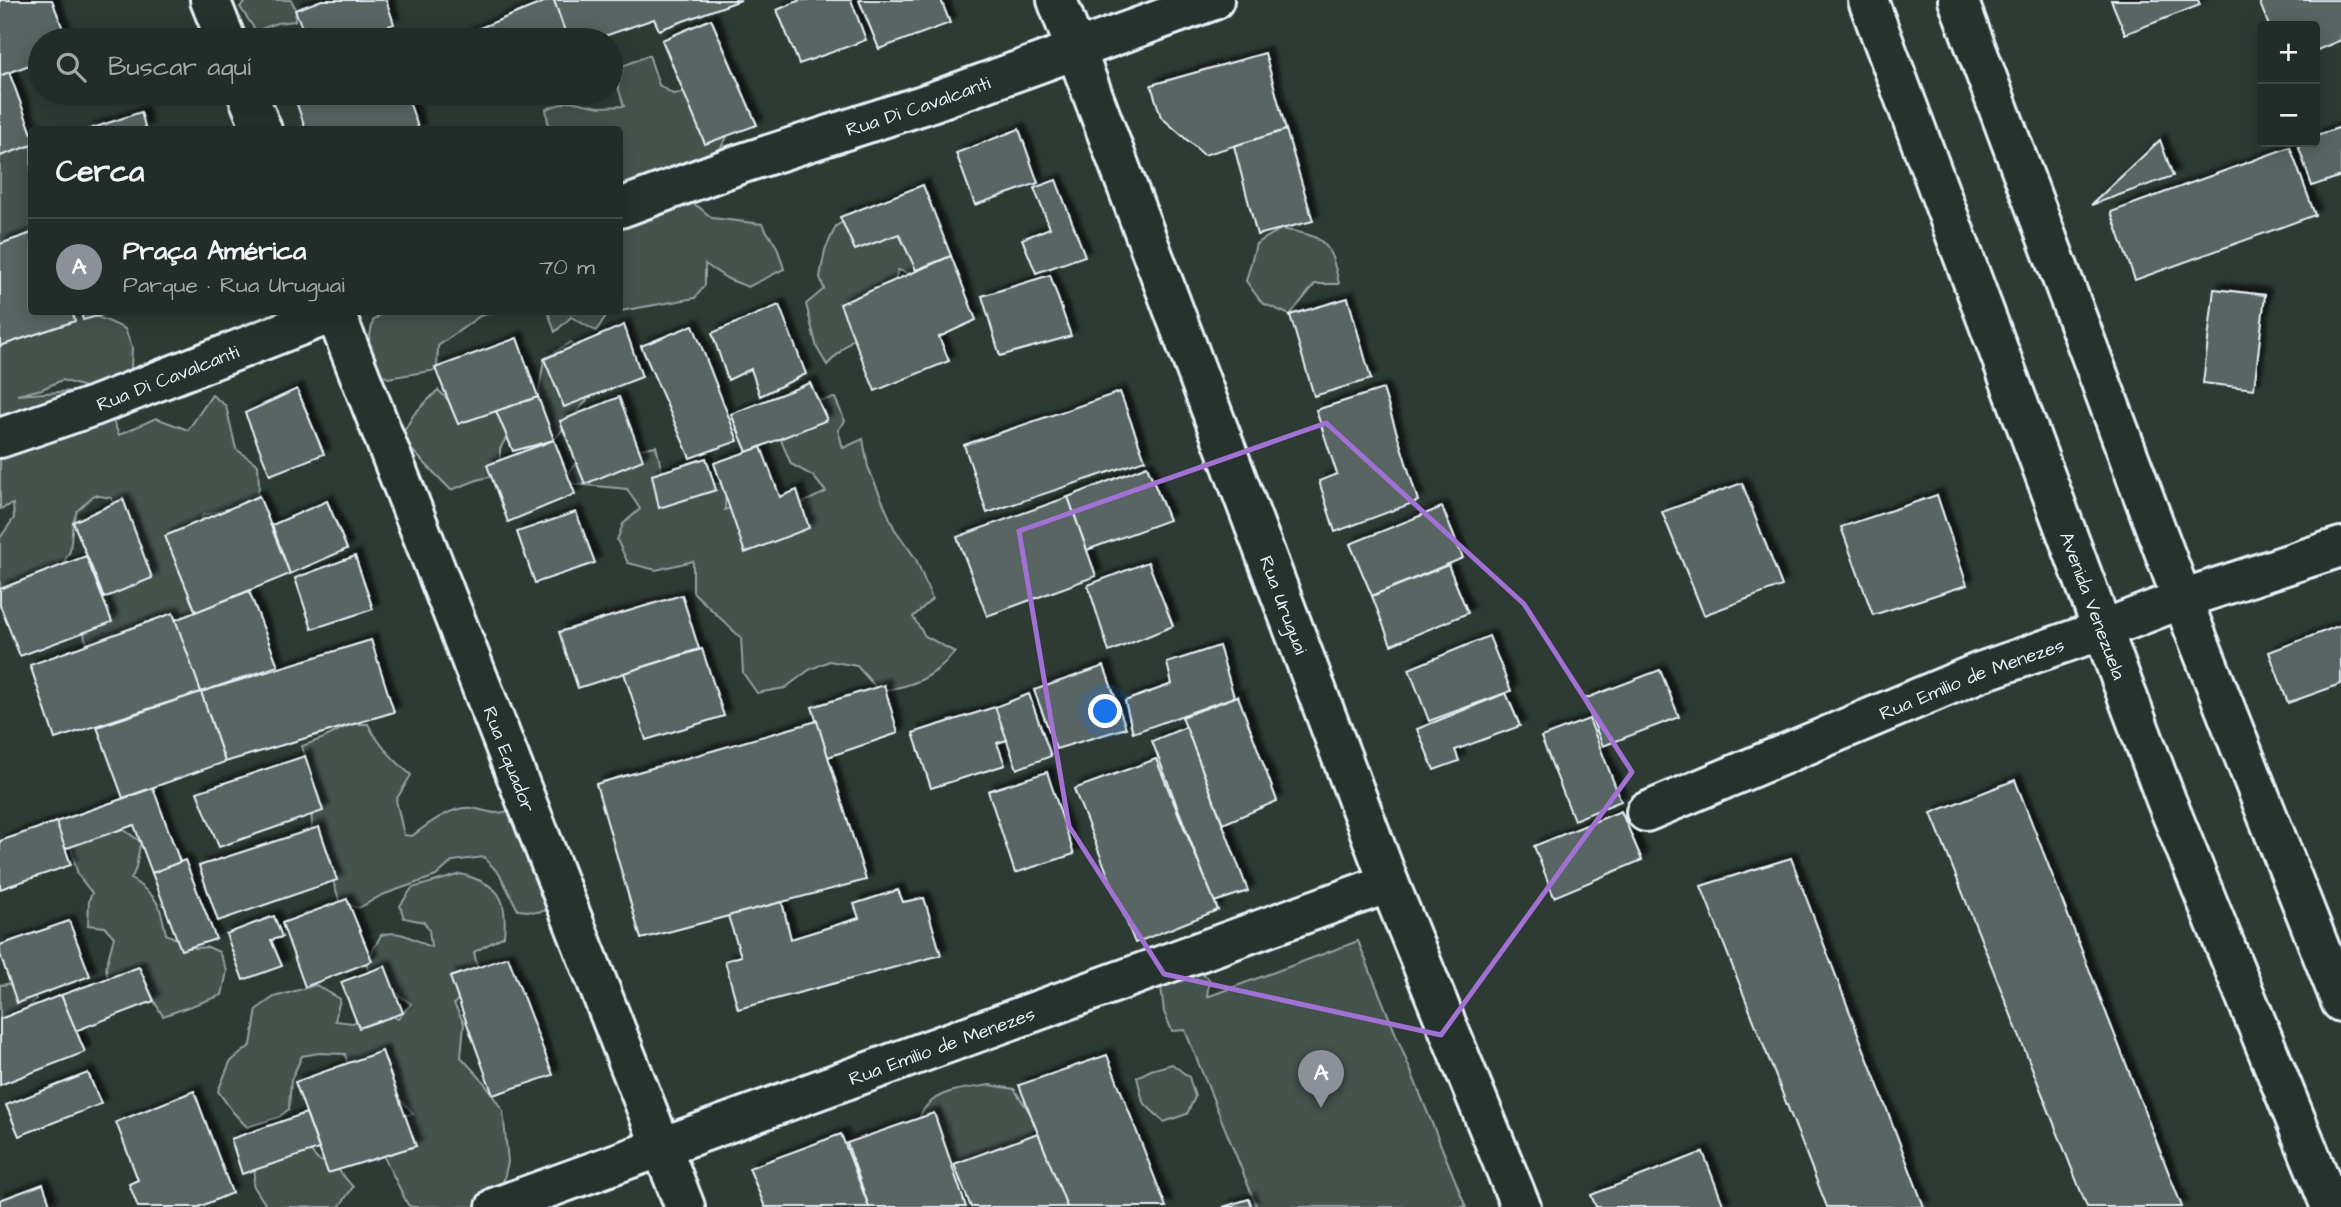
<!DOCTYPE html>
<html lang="es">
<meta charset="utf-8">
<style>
:root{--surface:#222c28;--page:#2a3430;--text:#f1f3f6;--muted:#a2a7a8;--line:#3f4845;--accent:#8c9099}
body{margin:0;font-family:"Architects Daughter",sans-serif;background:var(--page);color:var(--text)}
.controls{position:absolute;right:21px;top:21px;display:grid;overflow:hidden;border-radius:7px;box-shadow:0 4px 18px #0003}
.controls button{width:63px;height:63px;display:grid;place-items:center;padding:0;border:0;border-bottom:2px solid var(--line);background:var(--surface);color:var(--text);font:35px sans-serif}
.you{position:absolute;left:1106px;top:712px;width:24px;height:24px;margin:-18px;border:5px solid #fff;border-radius:50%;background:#1a73e8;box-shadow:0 0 0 10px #1a73e833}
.badge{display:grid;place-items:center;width:46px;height:46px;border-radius:50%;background:var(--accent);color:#fff;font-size:23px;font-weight:700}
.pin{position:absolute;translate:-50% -58px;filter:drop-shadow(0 2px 4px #0008)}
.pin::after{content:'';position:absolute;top:37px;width:24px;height:21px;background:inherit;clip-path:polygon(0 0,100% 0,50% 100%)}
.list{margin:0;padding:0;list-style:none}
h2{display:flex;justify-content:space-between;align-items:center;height:91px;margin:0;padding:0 28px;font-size:30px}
h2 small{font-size:23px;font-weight:400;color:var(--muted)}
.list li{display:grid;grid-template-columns:46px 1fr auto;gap:21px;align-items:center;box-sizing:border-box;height:98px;padding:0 28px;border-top:2px solid var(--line)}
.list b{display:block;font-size:26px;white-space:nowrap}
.list p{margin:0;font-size:23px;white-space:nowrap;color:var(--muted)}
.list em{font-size:23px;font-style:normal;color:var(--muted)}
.icon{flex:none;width:38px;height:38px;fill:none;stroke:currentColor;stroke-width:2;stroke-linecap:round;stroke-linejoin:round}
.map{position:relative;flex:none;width:2341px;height:1207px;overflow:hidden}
.search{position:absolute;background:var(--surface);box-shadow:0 4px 18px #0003;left:28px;top:28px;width:595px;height:77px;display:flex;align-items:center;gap:18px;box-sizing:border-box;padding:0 24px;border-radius:38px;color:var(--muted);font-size:26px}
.panel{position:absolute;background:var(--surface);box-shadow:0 4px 18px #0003;left:28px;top:126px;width:595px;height:189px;border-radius:7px}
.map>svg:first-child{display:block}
</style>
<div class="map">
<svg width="2341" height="1207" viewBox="0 0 2341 1207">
<defs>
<filter id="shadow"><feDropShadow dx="6" dy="-6" stdDeviation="2" flood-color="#0009"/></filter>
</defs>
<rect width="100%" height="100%" fill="#2e3b35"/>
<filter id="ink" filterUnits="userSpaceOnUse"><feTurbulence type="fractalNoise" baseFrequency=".0143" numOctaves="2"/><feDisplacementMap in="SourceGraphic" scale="14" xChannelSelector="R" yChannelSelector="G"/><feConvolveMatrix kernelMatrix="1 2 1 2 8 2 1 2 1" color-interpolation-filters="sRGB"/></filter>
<g filter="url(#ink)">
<!-- green -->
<g fill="#45524e" stroke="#96a2a3" stroke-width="2">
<polygon points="248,0 291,0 296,9 295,21 277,23 256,31 240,7"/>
<polygon points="649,55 659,85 673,94 689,92 722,112 727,137 716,156 660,188 699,207 712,218 762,224 777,247 784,269 748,287 728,279 705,264 705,285 695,298 620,311 620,130 549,129 546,109 570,101 599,107 624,106 618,87 623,66"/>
<polygon points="26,141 31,148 31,230 13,250 0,273 0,155"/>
<polygon points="866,208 940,234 947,275 923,277 898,270 889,302 827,365 817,348 806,304 824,289 820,277 825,250 836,226"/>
<path d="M1281,229C1325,236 1330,241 1339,284H1315L1290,315L1262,303L1246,281L1256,244Z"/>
<path d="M60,312C87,312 101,317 125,329L132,347L131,369L120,383L88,388L62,380L42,389L17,395L87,390L108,409L119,435L156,418L188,430L212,395L226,406L236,449L258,465L259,487L256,503L203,515L183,562L190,599L208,641L94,651L85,639L81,610L94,589L123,586L124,527L111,498L94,495L77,511L73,522L70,551L53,583L14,609L0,607V538L14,518L13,504L0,509V322L35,318Z"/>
<polygon points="383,312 495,312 480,316 438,346 437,370 388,378 364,364 373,321"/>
<polygon points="548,312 619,312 608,313 596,331 571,317 555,332"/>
<polygon points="571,342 596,374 587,400 554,440 538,397 544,359"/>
<polygon points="438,390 454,406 505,402 510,430 500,449 500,475 480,479 451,490 400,438 414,414"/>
<path d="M835,398L845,421L838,430L843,448L863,439L868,467L894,528L916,559L932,599L913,617L925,636L955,652C932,679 914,686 879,691L857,666L829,661L809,670L785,688L757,693L743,673L741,638L693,592V561L656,570L628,563L617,540L623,524L640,509L627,489L563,483L573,466L596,457L656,446L663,476L702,483L726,484L725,510L747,500L791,530L802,503L826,492L813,476L791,464L778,433L815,401Z"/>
<path d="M351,724H368C379,745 393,759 411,775L396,800L404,835L412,836C427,825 451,806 471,808C487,810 492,816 508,811L529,823L556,909L537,912L518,910L500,875L484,857L453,861L436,876L382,895L359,908L340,903L323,847L312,827L310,772L302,746L324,738Z"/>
<path d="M114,823L141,842C136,856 140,864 131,879C159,898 159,902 166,934L195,948L208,947L219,952L227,971L222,995L163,1016L148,991L108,980L106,967L114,937L105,927L88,925L89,900L92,893L78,875L70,844Z"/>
<path d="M461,874C499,885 508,896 504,936L474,952L479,975L454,1004L464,1023L461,1057L483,1081L503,1111L508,1162L502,1187L486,1207H412L408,1205L383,1155L400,1116L413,1114C397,1091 375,1083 350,1072L345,1054L319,1053L302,1056L291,1080L289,1109L279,1117L247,1127L233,1112L218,1091L230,1062L251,1045L257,1009L274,997L316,985L340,999L335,1021L353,1023L379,1008L398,1019L411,1004L369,973L366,963L381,935C401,929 414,940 431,947L429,930L424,922L404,918L400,906L412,888Z"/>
<polygon points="1358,941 1466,1207 1257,1207 1185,1030 1172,1031 1164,1012 1160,978 1195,969 1209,979 1207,997"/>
<polygon points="23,982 36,999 26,1011 0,1027 0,985"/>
<polygon points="1172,1064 1189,1077 1195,1097 1187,1114 1164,1122 1143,1102 1137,1077 1151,1070"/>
<path d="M990,1085L1014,1089L1030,1113L1038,1133L1020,1157L977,1170L962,1184C939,1166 897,1128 932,1101C946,1089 972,1088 990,1085Z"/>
<polygon points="300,1140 318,1160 336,1167 353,1187 339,1207 267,1207 253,1185 256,1162"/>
</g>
<!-- building -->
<g fill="#596563" stroke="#e8f1f8" stroke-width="2" filter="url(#shadow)">
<polygon points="0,0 52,0 67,40 40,40 40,61 0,76"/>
<polygon points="322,0 386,0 394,24 348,40 307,40 295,10"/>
<polygon points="549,0 554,0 569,40 468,40 465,34"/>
<polygon points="554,0 741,0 659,30 654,19 593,40 568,40"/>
<polygon points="800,0 851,0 866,40 799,64 777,10"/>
<polygon points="859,0 941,0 950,23 879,49"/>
<polygon points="2111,0 2198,0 2200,5 2125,34"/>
<polygon points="2261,0 2341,0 2341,40 2315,51 2315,26 2269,26 2259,1"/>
<polygon points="711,19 757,125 705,144 662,40"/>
<polygon points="1265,53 1286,130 1204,155 1161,117 1151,85"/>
<polygon points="9,72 32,134 32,145 0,156 0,76"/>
<polygon points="293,93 406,93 419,130 306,130"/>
<polygon points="141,112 146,130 87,130"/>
<polygon points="2341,127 2341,176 2312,186 2297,142 2315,142 2315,136"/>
<polygon points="1019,129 1038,183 975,205 956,153"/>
<polygon points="1286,130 1313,221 1257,235 1234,146"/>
<polygon points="2160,140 2173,176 2091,205"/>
<polygon points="2290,147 2315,215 2135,280 2111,212"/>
<polygon points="1056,180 1085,256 1036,273 1022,239 1050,228 1034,188"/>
<polygon points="923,185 951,256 916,270 899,234 855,250 840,217"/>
<polygon points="32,233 32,312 72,312 75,321 0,346 0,244"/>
<polygon points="951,256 976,320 939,337 949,361 875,391 840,304"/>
<polygon points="1050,275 1071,336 1000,356 982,296"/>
<polygon points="2214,289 2265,295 2254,389 2203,383"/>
<polygon points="1348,298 1371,379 1314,396 1290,315"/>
<polygon points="779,305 806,374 760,396 751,369 728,380 712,333"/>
<polygon points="81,312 113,312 83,320"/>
<polygon points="624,325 642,377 564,407 544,359"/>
<polygon points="693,325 738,441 690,458 641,346"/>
<polygon points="517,338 538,397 458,424 435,368"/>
<polygon points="810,383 827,420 747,452 731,414"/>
<polygon points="297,389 324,454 270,475 245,413"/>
<polygon points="1383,389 1418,501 1335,532 1319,481 1337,474 1316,410"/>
<polygon points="1120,392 1145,460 987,513 964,445"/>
<polygon points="538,397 554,440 513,451 496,411"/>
<polygon points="619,397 643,460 585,484 560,421"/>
<polygon points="554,440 575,494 508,522 487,465"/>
<polygon points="761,447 780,497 797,490 809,528 745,553 714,463"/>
<polygon points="706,458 716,490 659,508 652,475"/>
<polygon points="1147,466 1169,520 1087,550 1068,497"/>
<polygon points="1742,483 1782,586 1704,615 1662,512"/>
<polygon points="1937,495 1967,585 1873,615 1841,527"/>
<polygon points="259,496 290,574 196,612 165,536"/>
<polygon points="1068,497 1096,576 987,616 957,537"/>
<polygon points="123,499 152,578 104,598 73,522"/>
<polygon points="327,501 347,549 290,574 272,525"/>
<polygon points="1442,507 1463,558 1372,596 1350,544"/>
<polygon points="576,512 595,563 535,583 517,532"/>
<polygon points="86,556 112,622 20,656 0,605 0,589"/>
<polygon points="355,556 373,609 312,629 295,578"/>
<polygon points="1148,562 1173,626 1109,652 1088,585"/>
<polygon points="1448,565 1468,613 1391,645 1372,596"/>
<polygon points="249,591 278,666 201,692 175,620"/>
<polygon points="682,595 699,649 578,688 559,632"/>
<polygon points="173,613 201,692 55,739 30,665"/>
<polygon points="2341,625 2341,684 2288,703 2269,652"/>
<polygon points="1489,636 1511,691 1429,721 1409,669"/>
<polygon points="371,640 394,712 225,762 201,692"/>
<polygon points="1219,646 1234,697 1133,733 1125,701 1172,684 1167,663"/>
<polygon points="702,649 724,716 646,740 624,673"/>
<polygon points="1104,666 1126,728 1056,749 1034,690"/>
<polygon points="1660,670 1679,717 1603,746 1584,699"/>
<polygon points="884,685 898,733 828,757 812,707"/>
<polygon points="201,692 225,762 123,798 97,727"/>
<polygon points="1506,693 1520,726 1455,750 1459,761 1434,770 1417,729"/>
<polygon points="1029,694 1051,756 1017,769 995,707"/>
<polygon points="1238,696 1277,801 1223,824 1182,717"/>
<polygon points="995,707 1007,740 997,743 1005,765 931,788 913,733"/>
<polygon points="1589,719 1621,801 1574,820 1541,737"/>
<polygon points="817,721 866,880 641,939 596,784"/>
<polygon points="1186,727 1248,891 1214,902 1152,741"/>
<polygon points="305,756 323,811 219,847 197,792"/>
<polygon points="1156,759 1218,910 1135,943 1074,789"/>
<polygon points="1047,772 1074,854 1015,873 988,791"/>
<polygon points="2015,780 2182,1207 2087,1207 1931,813"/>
<polygon points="153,788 180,862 152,873 134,825 64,849 56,822"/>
<polygon points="1621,811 1642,860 1554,897 1534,846"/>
<polygon points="56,822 71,865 0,889 0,841"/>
<polygon points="319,827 337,880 218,921 199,866"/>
<polygon points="1791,858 1924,1207 1827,1207 1701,886"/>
<polygon points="185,860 216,939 181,950 152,873"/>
<polygon points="898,890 903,902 924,898 941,955 738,1009 725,961 741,956 728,916 782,902 791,939 859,918 854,904"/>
<polygon points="347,899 372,961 305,987 282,923"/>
<polygon points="274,916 282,937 271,940 282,966 243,980 226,934"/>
<polygon points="69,921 90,976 17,1003 0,954 0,945"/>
<polygon points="508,957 553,1075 493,1095 450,977"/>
<polygon points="385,966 403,1013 359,1028 341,982"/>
<polygon points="139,967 154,1001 75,1031 61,995"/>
<polygon points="61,995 85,1052 0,1085 0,1019"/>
<polygon points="382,1051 416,1146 328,1173 295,1082"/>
<polygon points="1107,1055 1166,1207 1067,1207 1019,1085"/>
<polygon points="88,1073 101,1104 19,1136 6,1105"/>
<polygon points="194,1091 232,1193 199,1207 138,1207 129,1184 138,1180 116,1122"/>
<polygon points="306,1113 319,1149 242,1174 231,1139"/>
<polygon points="934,1113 966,1207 869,1207 847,1143"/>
<polygon points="1038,1133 1067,1207 971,1207 954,1164"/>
<polygon points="841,1134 869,1207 765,1207 749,1168"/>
<polygon points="1703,1152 1724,1207 1596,1207 1591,1195"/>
<polygon points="43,1184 51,1207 0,1207 0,1200"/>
<polygon points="1249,1199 1252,1207 1223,1207"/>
</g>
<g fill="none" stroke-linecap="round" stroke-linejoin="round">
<defs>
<g id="minor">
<polyline points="210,0 226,40"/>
<path id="s1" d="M1057,0L1389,883L1521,1207"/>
<polyline points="247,93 262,130"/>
<path id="s2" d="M620,208L737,165L923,105L1214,0"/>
<path id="s3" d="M335,312L685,1207"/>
<path id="s4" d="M0,438L94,406L335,312"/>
<path id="s5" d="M1646,812L1980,672L2102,630L2182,599L2341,547"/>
<path id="s6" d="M496,1207L1389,883"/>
</g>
<g id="secondary">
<path id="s7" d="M1868,0L2166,800L2331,1207"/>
<polyline points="1958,0 2182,599 2341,1002"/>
</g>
</defs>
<!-- minor casing -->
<use href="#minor" stroke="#e8f1f8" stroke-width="44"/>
<!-- secondary casing -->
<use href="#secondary" stroke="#e8f1f8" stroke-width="44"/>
<!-- minor -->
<use href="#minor" stroke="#26332d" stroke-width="38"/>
<!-- secondary -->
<use href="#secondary" stroke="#26332d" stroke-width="38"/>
</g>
</g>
<!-- marked area -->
<path fill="none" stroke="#a171d3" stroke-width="5" stroke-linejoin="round" d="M1326,423L1524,604L1632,772L1441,1035L1164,974L1069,826L1019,531Z"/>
<g text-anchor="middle" stroke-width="7" stroke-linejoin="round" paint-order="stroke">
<!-- street labels -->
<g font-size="19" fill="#e8f1f8" stroke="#26332d">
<text dy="7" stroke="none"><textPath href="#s2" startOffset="315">Rua Di Cavalcanti</textPath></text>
<text dy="7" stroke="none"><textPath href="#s4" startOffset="178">Rua Di Cavalcanti</textPath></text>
<text dy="7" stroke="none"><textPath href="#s1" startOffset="646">Rua Uruguai</textPath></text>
<text dy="7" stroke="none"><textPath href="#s7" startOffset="646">Avenida Venezuela</textPath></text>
<text dy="7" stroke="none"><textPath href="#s5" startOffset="352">Rua Emilio de Menezes</textPath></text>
<text dy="7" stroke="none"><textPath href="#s3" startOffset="480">Rua Equador</textPath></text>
<text dy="7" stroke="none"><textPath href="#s6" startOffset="474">Rua Emilio de Menezes</textPath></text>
</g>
</g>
</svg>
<div class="controls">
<button>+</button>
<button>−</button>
</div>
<div class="you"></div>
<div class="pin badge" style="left:1321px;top:1108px">A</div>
<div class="search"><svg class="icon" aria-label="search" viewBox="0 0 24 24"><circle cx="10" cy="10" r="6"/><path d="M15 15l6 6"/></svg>Buscar aquí</div>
<section class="panel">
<h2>Cerca<small></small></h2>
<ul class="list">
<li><span class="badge">A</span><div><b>Praça América</b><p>Parque · Rua Uruguai</p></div><em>70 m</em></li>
</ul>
</section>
</div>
